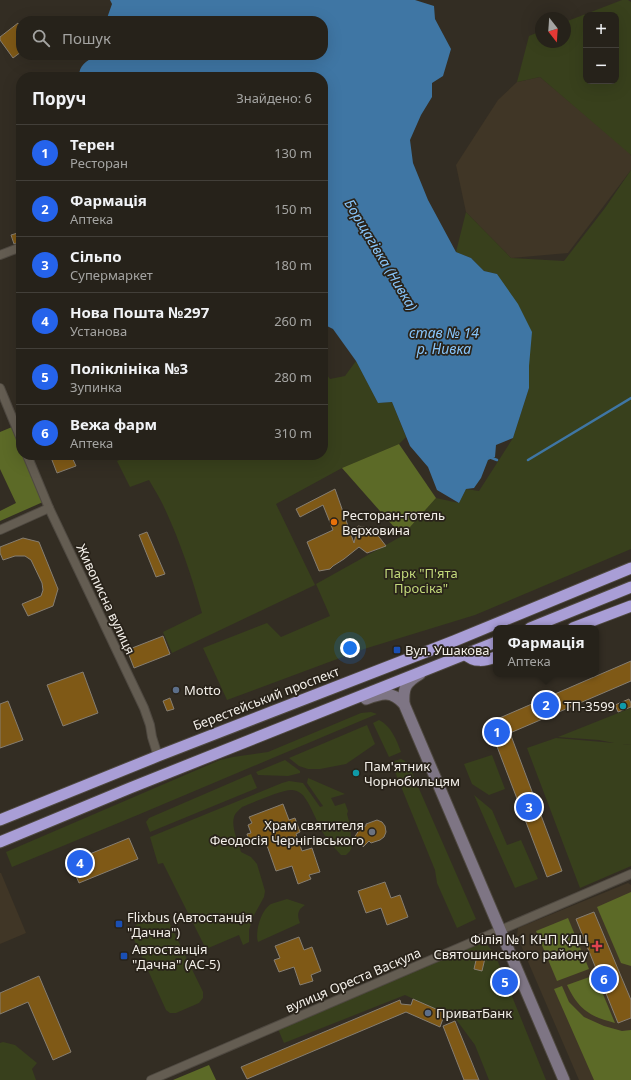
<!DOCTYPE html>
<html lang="uk">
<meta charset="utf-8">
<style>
:root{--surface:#26221a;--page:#2e2a23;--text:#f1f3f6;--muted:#a4a4a2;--line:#423f39;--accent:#2563eb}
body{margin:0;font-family:"Noto Sans",sans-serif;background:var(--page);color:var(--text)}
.controls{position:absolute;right:12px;top:12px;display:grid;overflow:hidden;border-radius:8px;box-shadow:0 4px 16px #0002}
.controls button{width:36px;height:36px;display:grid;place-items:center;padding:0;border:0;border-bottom:1px solid var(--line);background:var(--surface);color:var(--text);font:20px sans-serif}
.compass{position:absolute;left:535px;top:12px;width:36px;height:36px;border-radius:50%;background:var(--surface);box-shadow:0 4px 16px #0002;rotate:163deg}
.you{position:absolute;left:350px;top:648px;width:14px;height:14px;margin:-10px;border:3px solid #fff;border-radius:50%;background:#1a73e8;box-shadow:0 0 0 6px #1a73e833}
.badge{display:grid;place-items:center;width:26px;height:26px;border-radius:50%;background:var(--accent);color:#fff;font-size:13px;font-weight:700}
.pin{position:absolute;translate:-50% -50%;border:2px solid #fff;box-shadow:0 1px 4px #0006}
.popup{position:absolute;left:493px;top:625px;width:106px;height:52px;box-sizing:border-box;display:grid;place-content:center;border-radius:8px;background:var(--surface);filter:drop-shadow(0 1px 3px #0005);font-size:13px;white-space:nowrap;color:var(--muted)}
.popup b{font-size:15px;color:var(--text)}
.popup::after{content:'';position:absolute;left:50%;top:100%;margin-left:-8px;border:8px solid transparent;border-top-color:var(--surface)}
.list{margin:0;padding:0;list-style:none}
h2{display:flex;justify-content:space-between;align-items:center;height:52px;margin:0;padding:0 16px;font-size:17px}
h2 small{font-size:13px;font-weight:400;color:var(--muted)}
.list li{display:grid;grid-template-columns:26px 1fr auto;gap:12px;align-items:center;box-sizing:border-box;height:56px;padding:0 16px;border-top:1px solid var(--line)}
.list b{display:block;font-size:15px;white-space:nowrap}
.list p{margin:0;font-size:13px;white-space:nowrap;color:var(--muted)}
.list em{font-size:13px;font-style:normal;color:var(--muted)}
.icon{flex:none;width:22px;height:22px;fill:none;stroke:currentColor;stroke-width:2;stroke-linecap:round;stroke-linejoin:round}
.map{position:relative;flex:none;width:631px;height:1080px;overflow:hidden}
.search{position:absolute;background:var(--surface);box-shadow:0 4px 16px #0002;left:16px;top:16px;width:312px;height:44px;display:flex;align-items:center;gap:10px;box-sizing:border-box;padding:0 14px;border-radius:16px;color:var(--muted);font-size:15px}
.panel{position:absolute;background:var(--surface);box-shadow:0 4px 16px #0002;left:16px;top:72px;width:312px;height:388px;border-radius:16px}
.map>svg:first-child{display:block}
</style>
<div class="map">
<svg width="631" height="1080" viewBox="0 0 631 1080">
<rect width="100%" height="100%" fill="#332d23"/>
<!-- built -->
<g fill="#403626">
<polygon points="540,77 629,152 631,156 631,170 568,253 511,258 466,212 456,165 498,100 517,82"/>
<polygon points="0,873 1,873 26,933 0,944"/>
<polygon points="628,883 631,885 631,1080 579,1080 517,936 518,928"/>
</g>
<!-- green -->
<g fill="#38401c" fill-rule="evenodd">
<path d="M622,0H628L631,2V155L540,77L517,82L529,36L541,31V42H565V22ZM586,15H616V81H586Z"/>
<polygon points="631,170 631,549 475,615 364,649 227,700 203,648 267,623 281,637 330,616 316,584 402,536 436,498 459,503 466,489 479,491 513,438 529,388 529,366 497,274 484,271 471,258 456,252 466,212 511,258 564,261 605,208"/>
<path d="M356,361L378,403L392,402L406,437L399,444L342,468L276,504L315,585L172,653L163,632L202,613C192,577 180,541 164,507C160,498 154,489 149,480L130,487L117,461L132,455H323V370L330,379L345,376Z"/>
<polygon points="631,708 631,745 614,743 631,745 631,866 580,888 527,748 556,738 614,743 599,740 558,737"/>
<polygon points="371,712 377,714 140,814 12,867 6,852 220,760 233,757 268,752 361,713"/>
<path d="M379,720C391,726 396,739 401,752L389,757L373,723Z"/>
<polygon points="367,725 375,744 346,764 320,769 308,769 299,766 289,758"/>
<polygon points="492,755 505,789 489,795 472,784 464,764"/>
<polygon points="401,759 405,761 410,768 420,791 476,919 457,928 437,883 435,870 391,762"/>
<polygon points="285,760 300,771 300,773 288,776 258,775 256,772"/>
<polygon points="251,774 257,788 150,832 146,822 149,818"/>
<path d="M308,778L345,794L331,798L335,806L345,803L348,811L347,814L350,825L351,837L353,844L350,851L346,855H341C334,847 327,840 322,831C316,820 312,808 305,798C303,794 297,790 292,790C283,789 252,803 242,807C239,810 235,813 234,817C231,826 238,843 241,852L251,857L257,864L265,891L264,897L253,917L249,930V942L243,945L239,935L206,949L163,863L158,864L150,837L282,783L289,781L303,783L320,807L323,806L307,783Z"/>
<polygon points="474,795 492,810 507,845 521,840 538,879 515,888"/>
<path d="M287,899L305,905C297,910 297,915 300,923L258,942C255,931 261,910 271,904C276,902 282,901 287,899Z"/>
<path d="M157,914H162L167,918L203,992V998L199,1003L176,1013H170L166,1010L132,935C134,921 145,919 157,914Z"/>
<polygon points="484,942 494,952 546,1080 489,1080 475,1045 455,1018 405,995 284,1043 278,1029"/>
<polygon points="3,1042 15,1045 37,1063 32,1069 36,1080 0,1080 0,1043"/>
</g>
<!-- forest -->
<g fill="#5c6a27">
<polygon points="12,427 21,449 21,455 24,455 43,502 0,521 0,511 16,503 0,469 0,432"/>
<polygon points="399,444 436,498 402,536 342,468"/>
<polygon points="631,892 631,966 621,963 597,907"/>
<polygon points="568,918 589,969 557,981 536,931"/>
<path d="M595,975L615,1023C589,1016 579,1010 567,985Z"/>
<polygon points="562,986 569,1002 584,1017 604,1026 622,1031 631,1030 631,1080 594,1080 554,989"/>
<polygon points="209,1065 216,1080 173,1080"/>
</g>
<!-- water -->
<path fill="#3f76a4" d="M110,0H415L434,6L435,19L451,49L443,76L432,83V97L421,115L410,140L413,163L428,200L456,252L471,258L484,271L497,274L518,304L532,332L529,366V388L513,438L496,445L495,457L488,460L481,478L474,488L466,489L459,503L437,490L428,467L410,446L392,402L378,403L356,361L333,329L323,324V77H79C79,65 86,61 96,56V55H323V21H106L112,4Z"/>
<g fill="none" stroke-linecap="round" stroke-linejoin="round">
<!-- stream -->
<g stroke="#3f76a4" stroke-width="2.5">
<polyline points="489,457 497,460"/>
<polyline points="528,460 631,398"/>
</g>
</g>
<!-- building -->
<g fill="#7f5916" stroke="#867e72">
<polygon points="18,23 21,27 21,52 13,58 0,40 0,37"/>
<polygon points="21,232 21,241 14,244 11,235"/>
<polygon points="50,455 71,455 76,466 57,473"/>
<polygon points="335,489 354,543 358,526 373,529 386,546 367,553 359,547 344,559 333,566 330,569 319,571 307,542 333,530 323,505 300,517 296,509"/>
<polygon points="147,532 165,574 156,577 139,535"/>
<polygon points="23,538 39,542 58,589 53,606 28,616 22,604 41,596 43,590 42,583 31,560 25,556 15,556 3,560 0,553 0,547"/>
<polygon points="163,636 170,654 134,668 127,650"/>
<polygon points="631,661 631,681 510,733 562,871 547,877 488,723"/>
<polygon points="83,672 98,713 63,726 47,685"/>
<polygon points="170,698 174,709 167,711 163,701"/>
<polygon points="629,699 631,703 631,707 618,712 615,705"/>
<polygon points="8,701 23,740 0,748 0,704"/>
<polygon points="283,804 289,820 295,818 300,832 296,834 302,851 312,848 320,872 309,875 311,879 298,884 292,866 276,871 264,837 249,842 247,834 251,833 248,825 252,823 249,817"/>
<polygon points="377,820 382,822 385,826 386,832 384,837 380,840 371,843 369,841 363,847 363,838 354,838 361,827 366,826 366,824"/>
<polygon points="129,838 138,859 79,883 70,862"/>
<polygon points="385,882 391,898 400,895 408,917 387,925 381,908 366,913 358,891"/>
<polygon points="594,912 631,1000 631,1018 618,1023 576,919"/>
<polygon points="299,937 304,950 312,947 321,971 311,975 313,981 300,985 294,967 279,972 274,960 280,958 275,946"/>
<polygon points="477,956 485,958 482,971 474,969"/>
<polygon points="39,976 71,1052 53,1060 28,1002 0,1014 0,993"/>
<polygon points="413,999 445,1013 440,1027 406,1012 247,1079 241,1067 400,1000 401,1004 411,1005"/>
<polygon points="455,1021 479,1080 464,1080 443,1026"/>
</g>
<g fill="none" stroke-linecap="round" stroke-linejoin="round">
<defs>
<g id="minor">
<polyline points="0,255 21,247"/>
<polyline points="0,388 21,439"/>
<polyline points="27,455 49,508 144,708 150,725 152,737 158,756"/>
<polyline points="0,530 49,508"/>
<polyline points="151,1080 631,874"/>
</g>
<g id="secondary">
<path d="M366,699C382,693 391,690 404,704L564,1080"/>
<path d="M404,704C403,688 405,683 420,674"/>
</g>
<g id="trunk">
<polyline points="530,628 631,587"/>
<polyline points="573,628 631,606"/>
<path d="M465,654C474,663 485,661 496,657"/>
<polyline points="0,820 158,756 454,641 631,568"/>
<polyline points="0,842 130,788 496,642"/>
</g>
</defs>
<!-- minor casing -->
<use href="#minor" stroke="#4f4941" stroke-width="10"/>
<!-- secondary casing -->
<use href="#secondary" stroke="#4f4941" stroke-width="13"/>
<!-- trunk casing -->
<use href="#trunk" stroke="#4f4941" stroke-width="13"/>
<!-- minor -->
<use href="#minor" stroke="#645d52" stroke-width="8"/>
<!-- secondary -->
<use href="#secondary" stroke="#7e7584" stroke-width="11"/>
<!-- trunk -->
<use href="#trunk" stroke="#a99ed6" stroke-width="11"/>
</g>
<!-- markers -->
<circle fill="#e8710a" stroke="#29231a" stroke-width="1.5" cx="334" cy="522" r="4"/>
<g fill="#1a4fb4" stroke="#29231a" stroke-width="1.5">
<rect x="393" y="646" width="8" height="8" rx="2"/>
<rect x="115" y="920" width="8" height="8" rx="2"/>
<rect x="120" y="952" width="8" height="8" rx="2"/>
</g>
<g fill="#5c6f8a" stroke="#29231a" stroke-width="1.5">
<circle cx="176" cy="690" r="4"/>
<circle cx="428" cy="1013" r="4"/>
</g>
<g fill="#0f9aa8" stroke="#29231a" stroke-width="1.5">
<circle cx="623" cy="706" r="4"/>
<circle cx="356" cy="773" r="4"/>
</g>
<circle fill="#6b7280" stroke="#29231a" stroke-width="1.5" cx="372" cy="832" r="4"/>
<path fill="#e0444e" stroke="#29231a" stroke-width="1.5" d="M595 940h4v4h4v4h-4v4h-4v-4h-4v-4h4z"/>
<g text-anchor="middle" stroke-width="3.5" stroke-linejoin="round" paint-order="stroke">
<!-- poi labels -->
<g font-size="13" fill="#f3efe9" stroke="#29231a" text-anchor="start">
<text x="342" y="520">Ресторан-готель<tspan x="342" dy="15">Верховина</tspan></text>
<text x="405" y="655">Вул. Ушакова</text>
<text x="184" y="695">Motto</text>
<text x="615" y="711" text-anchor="end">ТП-3599</text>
<text x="364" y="771">Пам'ятник<tspan x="364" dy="15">Чорнобильцям</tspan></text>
<text x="364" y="830" text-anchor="end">Храм святителя<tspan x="364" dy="15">Феодосія Чернігівського</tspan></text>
<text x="127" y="922">Flixbus (Автостанція<tspan x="127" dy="15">"Дачна")</tspan></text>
<text x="588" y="944" text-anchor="end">Філія №1 КНП КДЦ<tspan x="588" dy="15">Святошинського району</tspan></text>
<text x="132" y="954">Автостанція<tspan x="132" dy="15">"Дачна" (АС-5)</tspan></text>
<text x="436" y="1018">ПриватБанк</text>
</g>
<!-- park labels -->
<g font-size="13" fill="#c3da7b" stroke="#29231a">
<text x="421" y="578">Парк "П'ята<tspan x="421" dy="15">Просіка"</tspan></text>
</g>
<!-- street labels -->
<g font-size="13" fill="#f3efe9" stroke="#29231a">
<text transform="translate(106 599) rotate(65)" y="5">Живописна вулиця</text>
<text transform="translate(266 698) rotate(-21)" y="5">Берестейський проспект</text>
<text transform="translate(353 980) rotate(-23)" y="5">вулиця Ореста Васкула</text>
</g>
<!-- water labels -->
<g font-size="14" font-style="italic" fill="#88c5fa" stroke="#29231a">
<text transform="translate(381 255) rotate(59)" y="5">Борщагівка (Нивка)</text>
<text x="444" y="338">став № 14<tspan x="444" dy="16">р. Нивка</tspan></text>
</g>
</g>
</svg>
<div class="controls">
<button>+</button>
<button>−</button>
</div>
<svg class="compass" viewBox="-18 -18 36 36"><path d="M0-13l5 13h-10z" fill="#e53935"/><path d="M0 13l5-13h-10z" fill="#a4a4a2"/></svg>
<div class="you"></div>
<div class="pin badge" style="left:497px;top:732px">1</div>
<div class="pin badge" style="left:546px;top:705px">2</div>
<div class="popup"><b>Фармація</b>Аптека</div>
<div class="pin badge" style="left:529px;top:807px">3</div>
<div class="pin badge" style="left:80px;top:863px">4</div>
<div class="pin badge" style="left:505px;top:982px">5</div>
<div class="pin badge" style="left:604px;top:979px">6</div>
<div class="search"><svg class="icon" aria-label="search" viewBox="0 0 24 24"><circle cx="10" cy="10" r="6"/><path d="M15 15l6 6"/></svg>Пошук</div>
<section class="panel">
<h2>Поруч<small>Знайдено: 6</small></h2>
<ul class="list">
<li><span class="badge">1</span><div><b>Терен</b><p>Ресторан</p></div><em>130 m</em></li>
<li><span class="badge">2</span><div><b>Фармація</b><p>Аптека</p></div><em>150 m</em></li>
<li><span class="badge">3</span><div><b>Сільпо</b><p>Супермаркет</p></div><em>180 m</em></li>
<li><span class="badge">4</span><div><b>Нова Пошта №297</b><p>Установа</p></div><em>260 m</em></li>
<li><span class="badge">5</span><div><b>Поліклініка №3</b><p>Зупинка</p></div><em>280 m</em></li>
<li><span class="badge">6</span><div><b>Вежа фарм</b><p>Аптека</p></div><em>310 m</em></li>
</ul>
</section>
</div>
